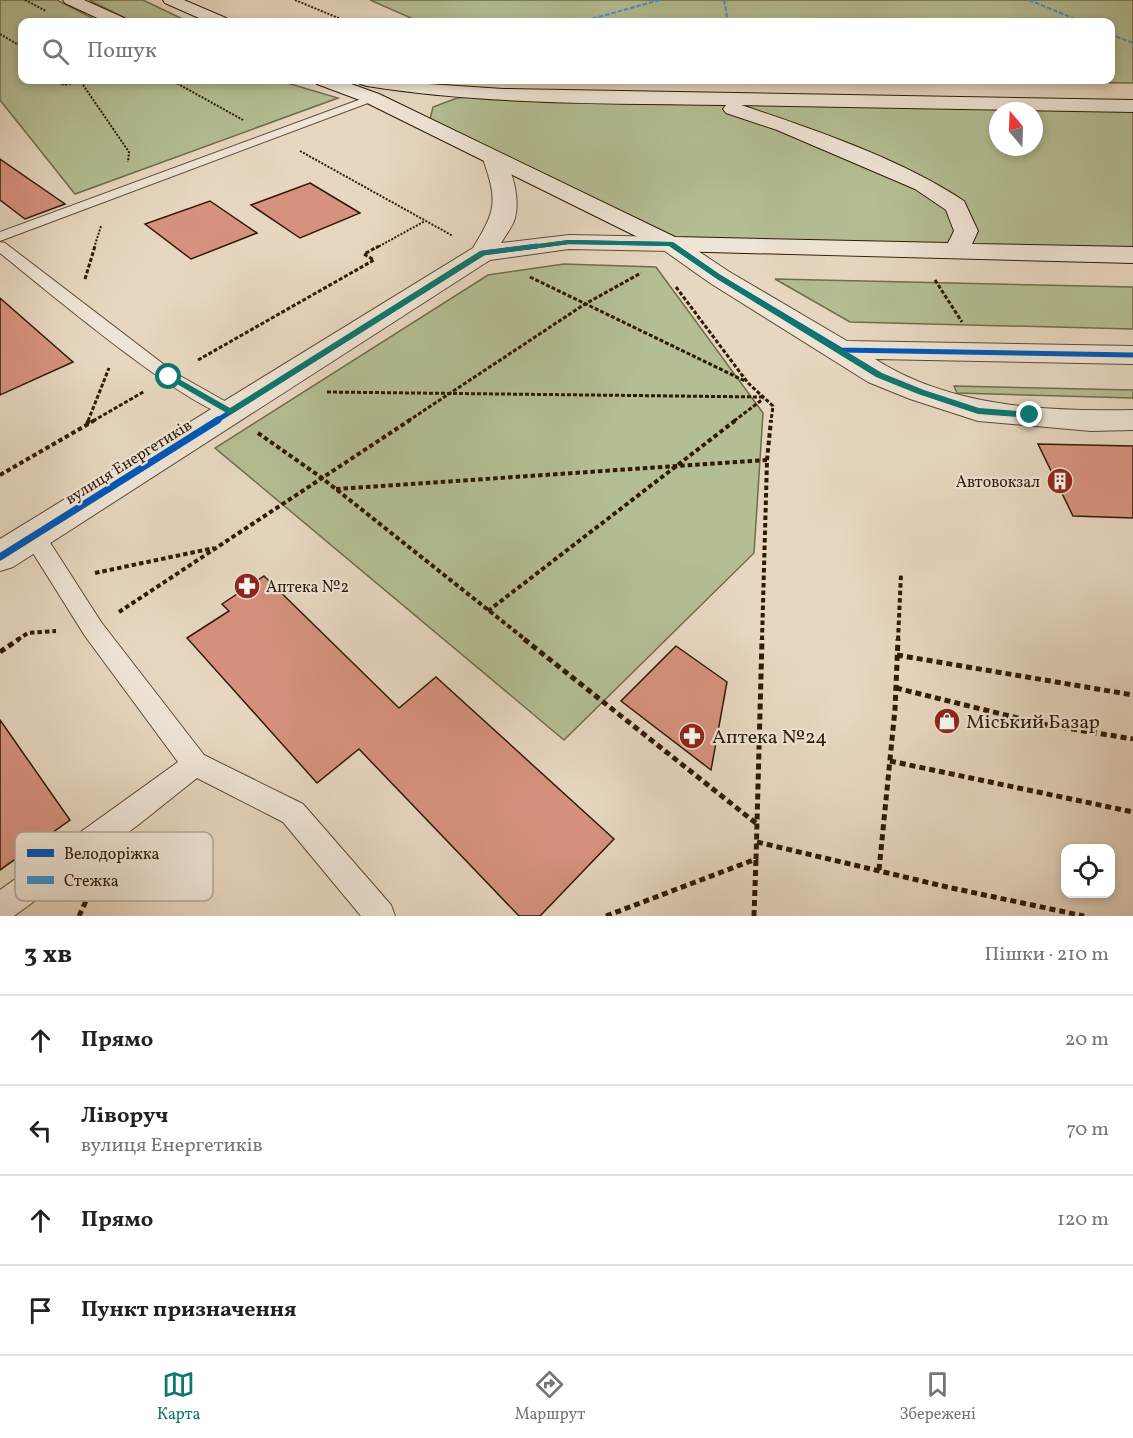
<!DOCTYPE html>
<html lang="uk">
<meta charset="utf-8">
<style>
:root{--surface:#fff;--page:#f6f6f6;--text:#222;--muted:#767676;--line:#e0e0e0;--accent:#0f766e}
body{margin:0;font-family:Vollkorn,serif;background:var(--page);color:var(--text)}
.controls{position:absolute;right:18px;bottom:18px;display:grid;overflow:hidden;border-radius:12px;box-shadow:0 3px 9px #0003}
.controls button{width:54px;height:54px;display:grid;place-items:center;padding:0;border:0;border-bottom:2px solid var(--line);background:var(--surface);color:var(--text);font:30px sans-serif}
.compass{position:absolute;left:989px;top:102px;width:54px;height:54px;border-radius:50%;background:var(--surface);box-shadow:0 3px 9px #0003;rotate:341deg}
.stop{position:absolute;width:18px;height:18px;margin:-14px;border:4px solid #0f766e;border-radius:50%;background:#fff}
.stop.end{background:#0f766e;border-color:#fff;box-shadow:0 2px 6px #0008}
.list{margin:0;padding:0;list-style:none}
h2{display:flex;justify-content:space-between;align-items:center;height:78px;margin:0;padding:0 24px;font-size:26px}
h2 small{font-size:20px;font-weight:400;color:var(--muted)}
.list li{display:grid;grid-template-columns:39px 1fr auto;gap:18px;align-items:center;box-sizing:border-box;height:90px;padding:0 24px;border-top:2px solid var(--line)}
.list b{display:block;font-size:22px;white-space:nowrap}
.list p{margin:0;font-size:20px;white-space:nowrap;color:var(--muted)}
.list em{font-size:20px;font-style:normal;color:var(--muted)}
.icon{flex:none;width:33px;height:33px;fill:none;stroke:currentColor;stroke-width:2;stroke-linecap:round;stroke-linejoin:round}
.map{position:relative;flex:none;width:1133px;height:916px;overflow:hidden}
.search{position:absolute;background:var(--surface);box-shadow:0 3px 9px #0003;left:18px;right:18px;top:18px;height:66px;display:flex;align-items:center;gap:15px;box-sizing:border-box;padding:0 21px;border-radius:12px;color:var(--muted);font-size:22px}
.sheet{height:438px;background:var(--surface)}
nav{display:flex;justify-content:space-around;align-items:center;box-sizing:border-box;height:84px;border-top:2px solid var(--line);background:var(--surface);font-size:16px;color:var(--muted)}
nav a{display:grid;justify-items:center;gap:3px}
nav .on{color:var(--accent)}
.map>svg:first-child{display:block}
</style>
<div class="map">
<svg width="1133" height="916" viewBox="0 0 1133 916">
<rect width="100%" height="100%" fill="#e7d7c0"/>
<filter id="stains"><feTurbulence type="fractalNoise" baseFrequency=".00333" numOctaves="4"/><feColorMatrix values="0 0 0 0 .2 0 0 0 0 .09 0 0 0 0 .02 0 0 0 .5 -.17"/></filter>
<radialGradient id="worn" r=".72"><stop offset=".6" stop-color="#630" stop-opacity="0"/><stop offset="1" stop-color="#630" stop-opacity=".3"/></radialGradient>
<!-- green -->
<g fill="#b4be93" stroke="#726c4c" stroke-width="1.5" fill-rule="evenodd">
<polygon points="0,0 57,0 100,22 22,22 22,80 277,80 338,98 75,194 0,100"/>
<polygon points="89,0 143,0 189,22 133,22"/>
<polygon points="370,0 1133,0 1133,83 895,80 1110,80 1110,22 420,22"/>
<path d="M503,95L1133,106V255L671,244L433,129L430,119L433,107L457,98ZM998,111H1034V147H998Z"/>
<polygon points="564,264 656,267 763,413 754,553 564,740 215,448 488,275"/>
<polygon points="775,279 1133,287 1133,329 850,322"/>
<polygon points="954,386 1133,390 1133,398 957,393"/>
</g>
<!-- building -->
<g fill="#d7927f" stroke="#301a06" stroke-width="1.5">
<polygon points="0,159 65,204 25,219 0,200"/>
<polygon points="310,183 360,213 300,238 251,205"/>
<polygon points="210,201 257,233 191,259 145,224"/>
<polygon points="0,298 73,362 0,395"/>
<polygon points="1038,444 1133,446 1133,518 1073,516"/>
<polygon points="264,576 399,708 436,677 614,839 540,916 519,916 359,749 317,783 187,638 229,611 222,604"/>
<polygon points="676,646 727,682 711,770 621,701"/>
<polygon points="0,720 70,820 0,870"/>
</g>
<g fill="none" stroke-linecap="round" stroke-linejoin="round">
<defs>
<g id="service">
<polygon points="372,95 378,98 376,100 0,241 0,232"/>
<path d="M0,242L5,243L175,373L237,408L239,412L237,416C205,425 34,280 0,253Z"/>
<polygon points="34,528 42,530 101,622 204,755 303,804 391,905 395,916 361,916 283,822 197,778 138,825 14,916 0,916 0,890 178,762 85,636 26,542 23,536 26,530"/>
</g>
<path id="minor" d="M671,237L680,239L728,271L847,341L1133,346V364L875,359C950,407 1047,412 1133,410V430L1091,431L978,421L910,399L868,382L710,283L662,249L659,244L662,239Z"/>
<path id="tertiary" d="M494,152L502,154C513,171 520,199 515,218C513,226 505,236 501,243L569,235L671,237L680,239L683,244L680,249L671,251L569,249L490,260L13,567L0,571V539L473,248C496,210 498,202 483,159L486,154Z"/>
<g id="secondary">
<polygon points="63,0 84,0 124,18 126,22 106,22 65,3"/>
<polygon points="163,0 184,0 226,18 228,22 208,22 165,3"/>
<path d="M315,80H340L379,94L675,237L948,243L954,231L946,210L915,189L777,130L726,113L723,109L726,105C606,103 486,105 367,86L360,84L358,80H399L428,84L503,89L1133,100V112L741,105C813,129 901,159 964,201L978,231L972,244L1133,247V263L671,251L662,249L365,102L317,84Z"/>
</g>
</defs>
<!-- service casing -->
<use href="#service" stroke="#5e4934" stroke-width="2"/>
<!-- minor casing -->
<use href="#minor" stroke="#5e4934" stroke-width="2"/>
<!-- tertiary casing -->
<use href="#tertiary" stroke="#5e4934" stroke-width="2"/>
<!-- secondary casing -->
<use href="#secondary" stroke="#301a06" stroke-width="2"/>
<!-- path-far3 -->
<g stroke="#301a06" stroke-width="2" stroke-dasharray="2 1.5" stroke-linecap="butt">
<polyline points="25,0 46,11"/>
<polyline points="295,0 348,22"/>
<polyline points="0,34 22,47"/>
<polyline points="52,80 64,85 88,80"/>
<polyline points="171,80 243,120"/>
<polyline points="81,82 129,152 128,162"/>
<polyline points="300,151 453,236"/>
<polyline points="94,248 101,226"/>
<polyline points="376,248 425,221"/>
</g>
<!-- path-far2 -->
<g stroke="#301a06" stroke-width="3" stroke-dasharray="4 2" stroke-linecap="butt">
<polyline points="530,277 745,381"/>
<polyline points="85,279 95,246"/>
<polyline points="935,280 962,322"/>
<polyline points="676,287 748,383 773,406 771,421"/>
<polyline points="198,360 374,260 364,254 379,246"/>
<polyline points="327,392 763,397"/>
<polyline points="88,421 109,368"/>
<polyline points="93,421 145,391"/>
<polyline points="408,421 585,304 641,273"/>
<polyline points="734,421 763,399"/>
</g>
<!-- path-far1 -->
<g stroke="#301a06" stroke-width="4" stroke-dasharray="4.5 3" stroke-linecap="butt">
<polyline points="87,424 89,420"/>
<polyline points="258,433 322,478 526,640"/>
<polyline points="0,475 95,420"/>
<polyline points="336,489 767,460"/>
<polyline points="95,573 214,548"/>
<polyline points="488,611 736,420"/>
<polyline points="119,612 410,420"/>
<polyline points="17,640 28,633 56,631"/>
<polyline points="762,640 767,460 771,420"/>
<polyline points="898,640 901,574"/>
</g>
<!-- path -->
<g stroke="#301a06" stroke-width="5" stroke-dasharray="6 4" stroke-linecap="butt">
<polyline points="524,639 757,824"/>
<polyline points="0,652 19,639"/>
<polyline points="897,655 1133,695"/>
<polyline points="896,688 1042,724 1133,739"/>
<polyline points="890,761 1133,812"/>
<polyline points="757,842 947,887 1084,916"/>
<polyline points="879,870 895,709 898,639"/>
<polyline points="79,916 94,884"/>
<polyline points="606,916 756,859 762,639"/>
<polyline points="754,916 756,859"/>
</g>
<!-- service -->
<use href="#service" fill="#efe5d6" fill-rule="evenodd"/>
<!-- minor -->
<use href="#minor" fill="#efe5d6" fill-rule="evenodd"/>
<!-- tertiary -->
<use href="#tertiary" fill="#efe5d6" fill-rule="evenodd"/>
<!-- secondary -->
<use href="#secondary" fill="#efe5d6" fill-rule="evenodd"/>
<!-- quiet -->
<g stroke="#3d94d1" stroke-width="2" stroke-dasharray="4.5 2" stroke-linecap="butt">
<polyline points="724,0 728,22"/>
<polyline points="1029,0 1083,22"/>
<polyline points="580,22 660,0"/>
<polyline points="1110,34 1133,43"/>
</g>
<defs>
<polyline id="cycleway-far2" points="525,248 569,242 671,244 676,248"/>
<g id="cycleway-far1">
<polyline points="674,246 719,277 841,350 1133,355"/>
<polyline points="216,421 483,253 537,246"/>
</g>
<polyline id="cycleway" points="0,557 218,420"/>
</defs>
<!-- cycleway-far2 casing -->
<use href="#cycleway-far2" stroke="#efe5d6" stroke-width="6"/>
<!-- cycleway-far1 casing -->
<use href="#cycleway-far1" stroke="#efe5d6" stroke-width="8"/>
<!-- cycleway casing -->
<use href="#cycleway" stroke="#efe5d6" stroke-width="10"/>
<!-- cycleway-far2 -->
<use href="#cycleway-far2" stroke="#0057b8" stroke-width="4"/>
<!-- cycleway-far1 -->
<use href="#cycleway-far1" stroke="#0057b8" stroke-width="5"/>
<!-- cycleway -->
<use href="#cycleway" stroke="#0057b8" stroke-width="7"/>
</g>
<!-- route -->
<polygon fill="#0f766e" points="569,240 673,242 722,276 882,373 924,390 979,408 1030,412 1035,415 1030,418 978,414 918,394 876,377 717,279 669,246 569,244 485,255 230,415 165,377 172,375 230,408 480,251"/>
<!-- icons -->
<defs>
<symbol id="building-disc" viewBox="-11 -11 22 22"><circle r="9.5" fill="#8f2418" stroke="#efe5d6"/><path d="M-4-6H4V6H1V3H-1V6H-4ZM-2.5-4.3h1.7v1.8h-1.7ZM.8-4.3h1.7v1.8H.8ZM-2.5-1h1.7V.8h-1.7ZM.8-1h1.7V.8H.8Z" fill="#fff"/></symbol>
<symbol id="pharmacy-disc" viewBox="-11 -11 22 22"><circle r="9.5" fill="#8f2418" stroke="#efe5d6"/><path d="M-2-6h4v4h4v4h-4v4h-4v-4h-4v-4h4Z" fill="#fff"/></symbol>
<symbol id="shop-disc" viewBox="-11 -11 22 22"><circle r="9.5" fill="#8f2418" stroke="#efe5d6"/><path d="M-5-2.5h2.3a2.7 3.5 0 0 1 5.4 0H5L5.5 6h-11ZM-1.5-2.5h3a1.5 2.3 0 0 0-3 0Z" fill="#fff"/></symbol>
</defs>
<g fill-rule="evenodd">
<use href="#building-disc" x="1045" y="466" width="30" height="30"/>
<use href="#pharmacy-disc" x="232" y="571" width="30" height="30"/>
<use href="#shop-disc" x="932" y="706" width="30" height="30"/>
<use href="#pharmacy-disc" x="677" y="721" width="30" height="30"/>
</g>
<g text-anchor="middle" stroke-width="4.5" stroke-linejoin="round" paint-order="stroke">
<!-- street labels -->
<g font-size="16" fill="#301a06" stroke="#efe5d6">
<text transform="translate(128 461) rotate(-32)" y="6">вулиця Енергетиків</text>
</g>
<!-- poi labels -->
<g font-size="16" fill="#301a06" stroke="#efe5d6" text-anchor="end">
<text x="1040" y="487">Автовокзал</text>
<text x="266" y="592" text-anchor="start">Аптека №2</text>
</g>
<!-- near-poi labels -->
<g font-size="20" fill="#301a06" stroke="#efe5d6" text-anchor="start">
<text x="966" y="728">Міський Базар</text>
<text x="712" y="743">Аптека №24</text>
</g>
</g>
<!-- legend -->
<rect x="15" y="832" width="198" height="69" rx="9" fill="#efe5d6" stroke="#b6a898" stroke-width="1.5"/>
<rect x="27" y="849" width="27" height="8" fill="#0057b8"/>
<rect x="27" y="876" width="27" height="8" fill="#3d94d1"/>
<g font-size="16" fill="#301a06">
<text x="64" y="859">Велодоріжка</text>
<text x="64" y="886">Стежка</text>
</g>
<rect width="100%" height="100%" filter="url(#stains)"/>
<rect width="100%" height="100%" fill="url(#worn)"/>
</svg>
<div class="controls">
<button><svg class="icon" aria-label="locate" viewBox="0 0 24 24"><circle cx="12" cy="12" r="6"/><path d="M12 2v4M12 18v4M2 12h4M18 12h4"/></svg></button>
</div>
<svg class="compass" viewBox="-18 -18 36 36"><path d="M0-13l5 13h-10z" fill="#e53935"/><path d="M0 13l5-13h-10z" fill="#767676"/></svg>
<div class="stop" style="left:169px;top:377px"></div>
<div class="stop end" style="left:1030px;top:415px"></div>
<div class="search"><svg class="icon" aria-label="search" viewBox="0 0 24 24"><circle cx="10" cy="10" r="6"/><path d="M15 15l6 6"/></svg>Пошук</div>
</div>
<section class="sheet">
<h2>3 хв<small>Пішки · 210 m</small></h2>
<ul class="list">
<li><svg class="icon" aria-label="ahead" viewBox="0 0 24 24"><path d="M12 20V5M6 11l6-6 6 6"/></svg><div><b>Прямо</b></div><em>20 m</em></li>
<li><svg class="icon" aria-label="left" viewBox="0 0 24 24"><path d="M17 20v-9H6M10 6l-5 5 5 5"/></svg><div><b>Ліворуч</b><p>вулиця Енергетиків</p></div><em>70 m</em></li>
<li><svg class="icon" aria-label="ahead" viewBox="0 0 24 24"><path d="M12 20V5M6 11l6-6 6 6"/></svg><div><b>Прямо</b></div><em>120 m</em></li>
<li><svg class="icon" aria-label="arrive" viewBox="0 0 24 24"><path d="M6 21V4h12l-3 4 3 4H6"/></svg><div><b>Пункт призначення</b></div></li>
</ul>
</section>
<nav>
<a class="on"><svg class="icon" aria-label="map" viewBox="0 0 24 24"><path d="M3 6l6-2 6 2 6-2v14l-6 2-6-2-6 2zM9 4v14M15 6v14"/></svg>Карта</a>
<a><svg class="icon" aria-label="directions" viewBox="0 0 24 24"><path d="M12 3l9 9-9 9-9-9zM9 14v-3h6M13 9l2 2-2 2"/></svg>Маршрут</a>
<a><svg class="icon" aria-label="saved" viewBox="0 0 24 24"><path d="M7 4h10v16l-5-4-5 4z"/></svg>Збережені</a>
</nav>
